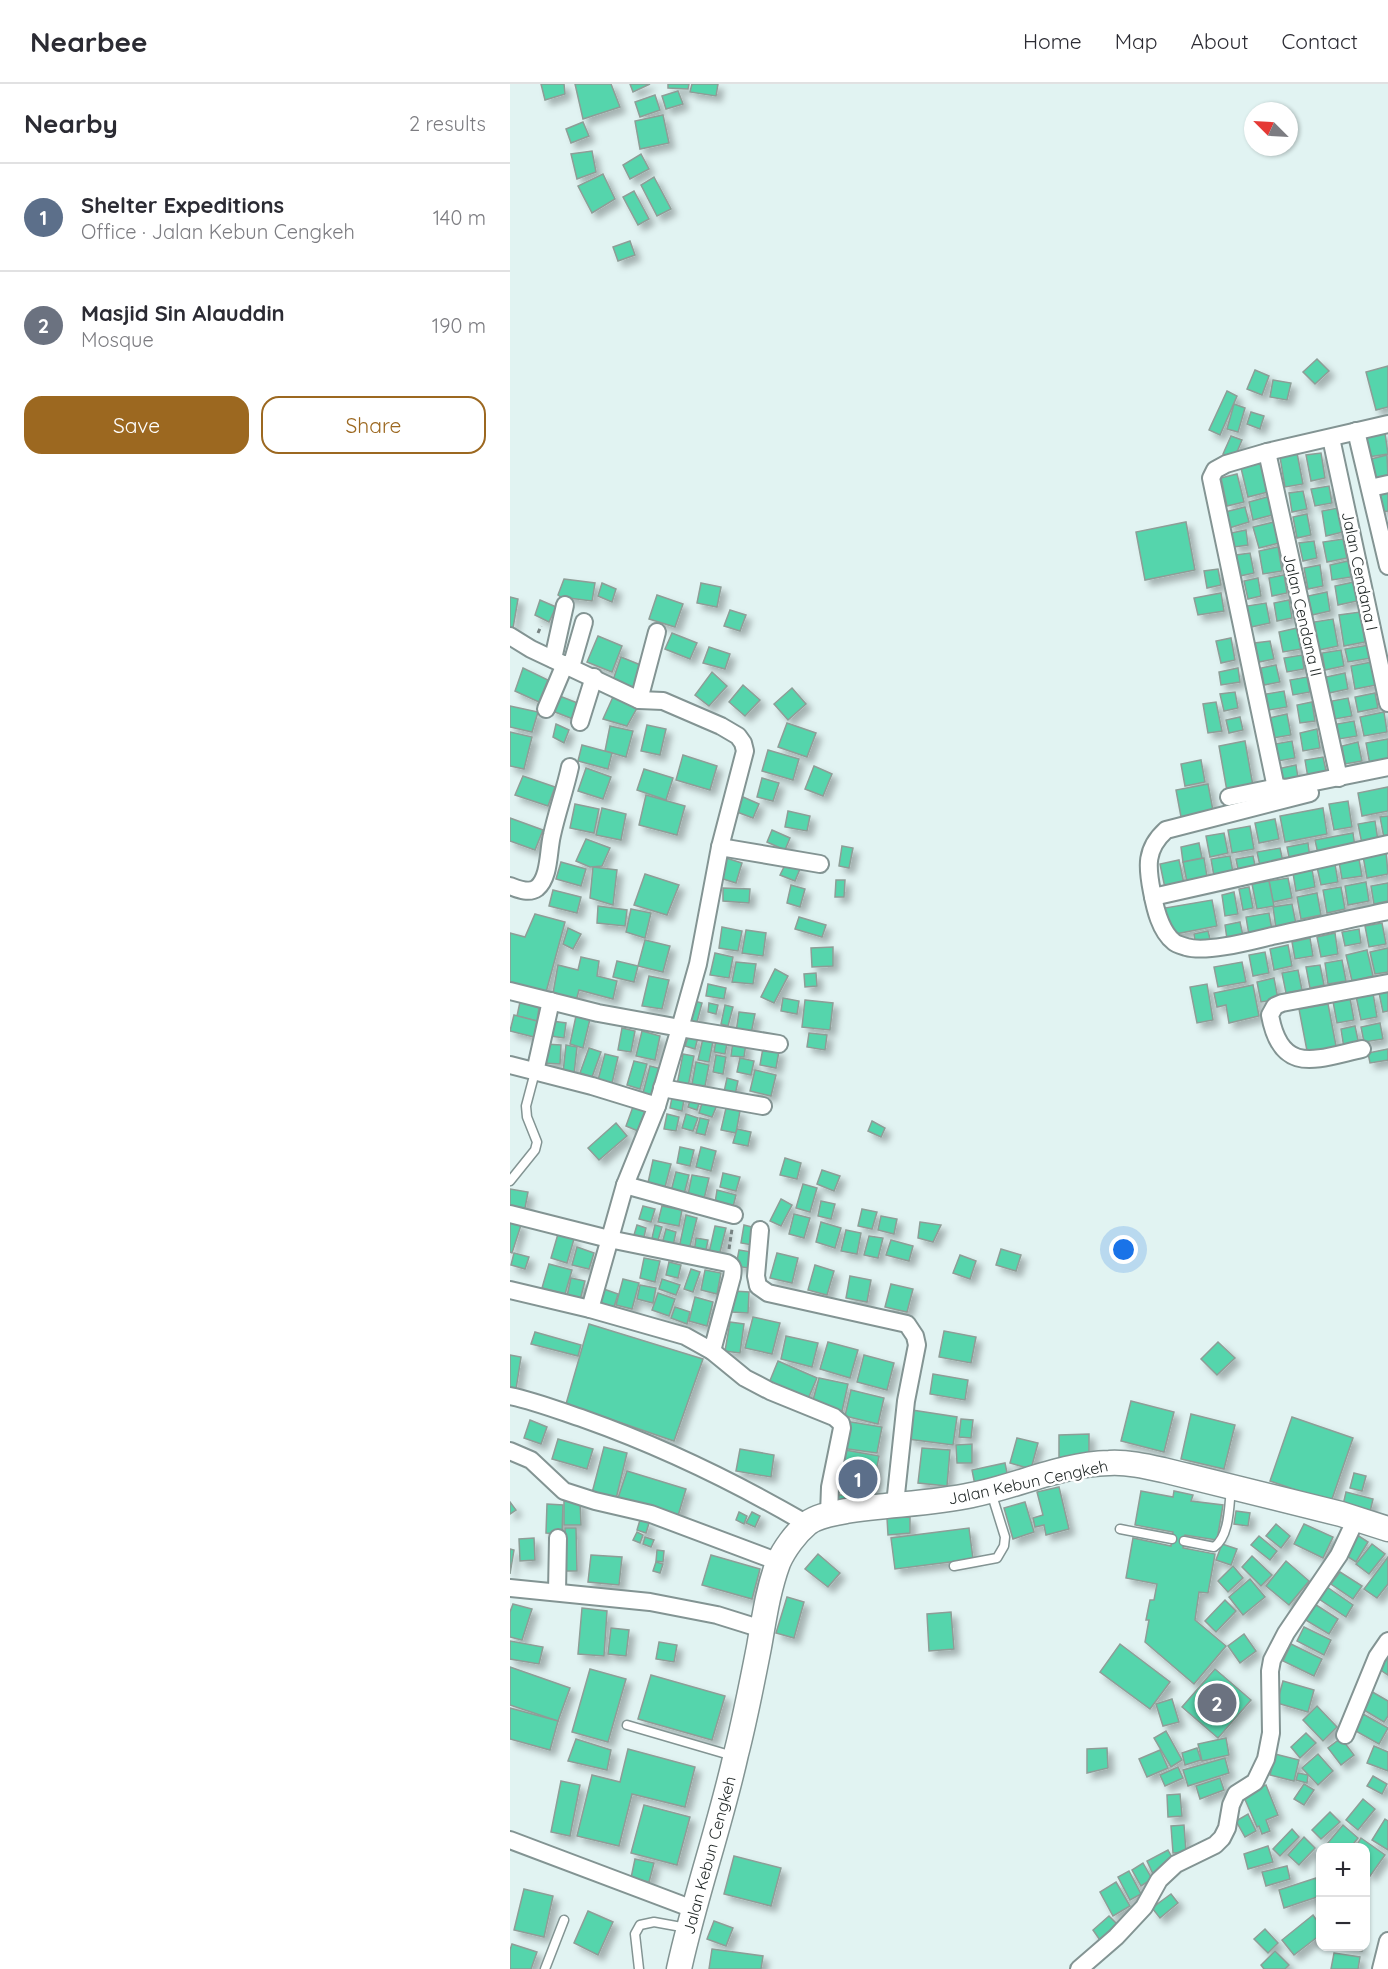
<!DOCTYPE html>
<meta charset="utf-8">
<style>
:root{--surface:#fff;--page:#f7f7f7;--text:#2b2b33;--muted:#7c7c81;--line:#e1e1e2;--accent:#9c6820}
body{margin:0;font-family:Quicksand,sans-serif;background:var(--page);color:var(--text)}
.controls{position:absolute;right:18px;bottom:18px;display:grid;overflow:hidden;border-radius:12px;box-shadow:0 2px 4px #0004}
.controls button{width:54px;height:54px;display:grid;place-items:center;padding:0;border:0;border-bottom:2px solid var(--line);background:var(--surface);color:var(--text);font:30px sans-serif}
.compass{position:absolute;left:734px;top:18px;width:54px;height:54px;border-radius:50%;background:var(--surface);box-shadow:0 2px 4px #0004;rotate:294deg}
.you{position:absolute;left:614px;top:1166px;width:21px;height:21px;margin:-15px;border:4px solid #fff;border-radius:50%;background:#1a73e8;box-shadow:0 0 0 9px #1a73e833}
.badge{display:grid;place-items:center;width:39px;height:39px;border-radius:50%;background:var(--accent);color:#fff;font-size:20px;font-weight:700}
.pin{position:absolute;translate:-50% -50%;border:3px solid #fff;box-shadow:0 2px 6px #0006}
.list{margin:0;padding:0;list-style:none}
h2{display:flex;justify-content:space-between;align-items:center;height:78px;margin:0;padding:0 24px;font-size:26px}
h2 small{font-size:20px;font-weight:400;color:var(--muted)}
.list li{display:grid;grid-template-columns:39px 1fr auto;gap:18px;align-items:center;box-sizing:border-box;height:108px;padding:0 24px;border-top:2px solid var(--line)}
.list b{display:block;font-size:22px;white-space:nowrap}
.list p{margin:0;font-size:20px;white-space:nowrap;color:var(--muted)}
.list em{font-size:20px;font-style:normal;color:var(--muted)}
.actions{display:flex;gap:12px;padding:18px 24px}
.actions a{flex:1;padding:14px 0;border:2px solid var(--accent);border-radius:18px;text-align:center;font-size:21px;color:var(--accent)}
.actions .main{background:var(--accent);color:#fff}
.map{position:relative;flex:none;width:878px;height:1885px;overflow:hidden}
header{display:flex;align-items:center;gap:36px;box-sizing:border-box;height:84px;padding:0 30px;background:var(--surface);border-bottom:2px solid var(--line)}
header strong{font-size:28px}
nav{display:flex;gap:33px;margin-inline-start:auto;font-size:21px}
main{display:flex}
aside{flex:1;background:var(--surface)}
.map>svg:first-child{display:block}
</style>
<header>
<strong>Nearbee</strong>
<nav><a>Home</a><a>Map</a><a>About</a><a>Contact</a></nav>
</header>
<main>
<aside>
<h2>Nearby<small>2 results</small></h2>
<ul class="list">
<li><span class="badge" style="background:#5c6f8a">1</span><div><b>Shelter Expeditions</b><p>Office · Jalan Kebun Cengkeh</p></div><em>140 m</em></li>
<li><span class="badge" style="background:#6b7280">2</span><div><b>Masjid Sin Alauddin</b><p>Mosque</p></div><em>190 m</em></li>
</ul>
<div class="actions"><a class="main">Save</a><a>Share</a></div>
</aside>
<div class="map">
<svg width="878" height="1885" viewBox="0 0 878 1885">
<defs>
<filter id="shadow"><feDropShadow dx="5.5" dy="5.5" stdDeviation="3" flood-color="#0004"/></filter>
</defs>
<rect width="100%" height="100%" fill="#e1f3f2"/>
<!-- building -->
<g fill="#55d5ac" stroke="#8e9d97" stroke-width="1.5" filter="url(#shadow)">
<polygon points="31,0 54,0 55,10 35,16"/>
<polygon points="65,0 101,0 110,23 73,35"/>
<polygon points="120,0 140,0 123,8"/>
<polygon points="158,0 179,0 178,5 158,4"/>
<polygon points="182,0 208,0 206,12 180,8"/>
<polygon points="168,7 173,20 156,25 152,12"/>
<polygon points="145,11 150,26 130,33 125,18"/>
<polygon points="153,31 159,59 130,65 125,37"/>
<polygon points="73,38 79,52 61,59 56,45"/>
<polygon points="82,67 86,88 67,95 61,70"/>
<polygon points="131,70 139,85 120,95 113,81"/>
<polygon points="93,90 105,115 82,129 68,102"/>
<polygon points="144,93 161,125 147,132 131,101"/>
<polygon points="124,107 139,135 128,141 113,113"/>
<polygon points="120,157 125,171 108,177 103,163"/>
<polygon points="807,275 819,287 805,300 793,288"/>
<polygon points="878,282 878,323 866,326 856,288"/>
<polygon points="745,286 759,292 752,311 737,305"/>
<polygon points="763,296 781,299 777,316 760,313"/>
<polygon points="717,307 727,312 710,351 699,346"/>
<polygon points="724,320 735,324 728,348 717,345"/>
<polygon points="741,328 754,332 750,345 737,340"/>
<polygon points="875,349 878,370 858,373 855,353"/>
<polygon points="721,352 732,356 724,375 713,370"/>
<polygon points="787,369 793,400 775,403 770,373"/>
<polygon points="811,369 815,394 801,397 796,371"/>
<polygon points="877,371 878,393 867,397 861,375"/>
<polygon points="752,379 758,408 738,413 731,384"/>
<polygon points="727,390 734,418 717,422 711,394"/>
<polygon points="819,402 822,419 805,422 801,405"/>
<polygon points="878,404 878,427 872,428 868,406"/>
<polygon points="793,407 797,425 782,428 779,409"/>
<polygon points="761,412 766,430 743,436 739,418"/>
<polygon points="735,423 739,438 719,444 715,428"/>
<polygon points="828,424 833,448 816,452 812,427"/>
<polygon points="797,430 801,451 787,454 783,433"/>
<polygon points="676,438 685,486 635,496 626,448"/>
<polygon points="764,438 769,459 749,464 743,443"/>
<polygon points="736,446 738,461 724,463 721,449"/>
<polygon points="833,455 837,474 817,478 813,458"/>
<polygon points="804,457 807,474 793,477 789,459"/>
<polygon points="768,463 772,487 753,490 749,467"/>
<polygon points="740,469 744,489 730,492 726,471"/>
<polygon points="838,477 841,493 822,496 820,481"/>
<polygon points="810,481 813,502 798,505 794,484"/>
<polygon points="708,485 711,501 697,504 694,487"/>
<polygon points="774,491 777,509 762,512 759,494"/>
<polygon points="748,494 751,512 738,515 734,497"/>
<polygon points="54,495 85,499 82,517 51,513 48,511"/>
<polygon points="844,498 847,517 828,521 825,502"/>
<polygon points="92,499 106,505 102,518 88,512"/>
<polygon points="191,499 211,503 207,523 187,519"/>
<polygon points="817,508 820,527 802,531 798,512"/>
<polygon points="711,509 714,527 688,531 684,514"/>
<polygon points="147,511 173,520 165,543 139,535"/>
<polygon points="0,513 8,515 3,544 0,543"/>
<polygon points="30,516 46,523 39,538 25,531"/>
<polygon points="779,516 782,534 767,537 764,519"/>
<polygon points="756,519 760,539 741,543 737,522"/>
<polygon points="220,526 236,531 230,547 214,542"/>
<polygon points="850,528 855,558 834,562 829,531"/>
<polygon points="823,535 828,562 809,566 804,538"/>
<polygon points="787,544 791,565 773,568 769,548"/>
<polygon points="162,549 187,559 180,575 155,565"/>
<polygon points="88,552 112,562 102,588 77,578"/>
<polygon points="721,554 725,576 711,579 706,557"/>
<polygon points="760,557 764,575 749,578 745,559"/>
<polygon points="859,561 861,574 838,578 835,565"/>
<polygon points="199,563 220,570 215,585 193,579"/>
<polygon points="831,566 834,582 815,586 812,569"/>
<polygon points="792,571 794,585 777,588 774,574"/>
<polygon points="111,573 133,582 122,605 103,596"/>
<polygon points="862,578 866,601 845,605 841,582"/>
<polygon points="766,581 770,598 754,601 751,584"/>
<polygon points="13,584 38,596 29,618 5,607"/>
<polygon points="728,584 730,598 711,601 709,588"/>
<polygon points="202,588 217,602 199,622 185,611"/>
<polygon points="835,589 838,605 819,609 816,593"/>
<polygon points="797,593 800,608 783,611 780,596"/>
<polygon points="233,601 250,616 235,632 219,618"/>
<polygon points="282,604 296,620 278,636 264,620"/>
<polygon points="774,607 777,623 759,626 756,610"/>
<polygon points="725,608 728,624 714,627 710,610"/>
<polygon points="865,609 868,624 848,628 845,613"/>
<polygon points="47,611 70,620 63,635 40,626"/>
<polygon points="103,613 127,624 117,642 93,635"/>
<polygon points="838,614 842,632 825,635 822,617"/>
<polygon points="706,618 712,647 698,649 693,620"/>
<polygon points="802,618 805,637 790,639 787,621"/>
<polygon points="0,622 28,628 22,648 0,643"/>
<polygon points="874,628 877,648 854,652 850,633"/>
<polygon points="777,630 781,651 763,654 759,634"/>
<polygon points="730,633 733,646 719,649 716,636"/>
<polygon points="844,637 847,652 829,655 827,640"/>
<polygon points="277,639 306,649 297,673 268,663"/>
<polygon points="46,640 59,646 54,659 43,653"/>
<polygon points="137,641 156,645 150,671 131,667"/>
<polygon points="100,642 123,647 116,673 95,667"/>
<polygon points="807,645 810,664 793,667 790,649"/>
<polygon points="0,648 22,653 14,685 0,682"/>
<polygon points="878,655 878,677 860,681 856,659"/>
<polygon points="735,657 743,702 717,707 709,662"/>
<polygon points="782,657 785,674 768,677 765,660"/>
<polygon points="848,658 852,677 835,680 832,662"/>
<polygon points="72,661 102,669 98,685 68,677"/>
<polygon points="258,666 289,675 283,696 252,687"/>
<polygon points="173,671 207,682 200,706 166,696"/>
<polygon points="813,673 817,691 798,694 795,676"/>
<polygon points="691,676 695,698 675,702 671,680"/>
<polygon points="786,681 788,694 770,697 767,685"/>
<polygon points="304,682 322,690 313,712 295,705"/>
<polygon points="76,684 101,693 93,715 68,707"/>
<polygon points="134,685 163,694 156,716 127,706"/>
<polygon points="13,692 45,703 38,722 5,711"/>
<polygon points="252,694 269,699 263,717 247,713"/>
<polygon points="698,700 704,732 672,738 666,706"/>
<polygon points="878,703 878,727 852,732 848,709"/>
<polygon points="136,711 175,722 167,751 129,741"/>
<polygon points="233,713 249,720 243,734 227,728"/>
<polygon points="838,717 842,743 824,746 819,720"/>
<polygon points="65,720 89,725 84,749 60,744"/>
<polygon points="92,724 116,730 111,756 86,751"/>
<polygon points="813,724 817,750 775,758 770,732"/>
<polygon points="278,727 300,732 297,747 275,743"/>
<polygon points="878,732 878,753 874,754 870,733"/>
<polygon points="0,734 33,746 25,766 0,757"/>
<polygon points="765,735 769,755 749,759 745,739"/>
<polygon points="865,737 868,757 852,760 848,740"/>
<polygon points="740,742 744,765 722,769 718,746"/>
<polygon points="262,746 280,754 275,766 257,758"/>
<polygon points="714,749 718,769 700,773 696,752"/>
<polygon points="843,749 845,763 808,770 805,756"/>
<polygon points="76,755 100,764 92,782 80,783 66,777"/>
<polygon points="689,759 692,774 673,778 671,763"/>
<polygon points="798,759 800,774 780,778 777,763"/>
<polygon points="332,762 343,764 339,784 329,782"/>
<polygon points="770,764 773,778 750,782 747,768"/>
<polygon points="876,768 878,790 857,794 853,772"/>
<polygon points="720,772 724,794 705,798 701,775"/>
<polygon points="743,772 746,786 729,790 726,775"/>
<polygon points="216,774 232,779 226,799 210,794"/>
<polygon points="694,774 698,799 678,803 673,778"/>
<polygon points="849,775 852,792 832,795 829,778"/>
<polygon points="669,776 674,800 655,804 650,780"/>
<polygon points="51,778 76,785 71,802 46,795"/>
<polygon points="276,779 290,785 285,797 270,791"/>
<polygon points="825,780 828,798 811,801 807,783"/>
<polygon points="83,783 107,786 103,821 80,814"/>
<polygon points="802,785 805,803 786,807 783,789"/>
<polygon points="135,790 169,801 157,831 124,821"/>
<polygon points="778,794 782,814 763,818 759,797"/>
<polygon points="326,796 335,796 334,813 325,813"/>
<polygon points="759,797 764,822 747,825 742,800"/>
<polygon points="856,798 859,817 838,821 835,802"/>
<polygon points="878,799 878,817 864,820 861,802"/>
<polygon points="281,801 295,805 290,823 277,819"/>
<polygon points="739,803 743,824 733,826 729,805"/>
<polygon points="831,803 835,825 817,829 813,806"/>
<polygon points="213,804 240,805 239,819 213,817"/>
<polygon points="43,806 71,813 67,829 39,822"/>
<polygon points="724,808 728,830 715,832 712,811"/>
<polygon points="807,809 811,831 791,835 787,813"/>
<polygon points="702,816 707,842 660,851 655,824"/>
<polygon points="782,820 786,840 766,844 763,823"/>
<polygon points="88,822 117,826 115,842 87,839"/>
<polygon points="121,825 141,829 135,854 116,848"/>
<polygon points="759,829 762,846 739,851 736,833"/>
<polygon points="25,830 55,838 35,912 0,902 0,849 15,853"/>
<polygon points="289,833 316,841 312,853 285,845"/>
<polygon points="730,838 733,852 717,855 715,841"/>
<polygon points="872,839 876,860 859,863 855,842"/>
<polygon points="212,843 232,847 228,867 209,864"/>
<polygon points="58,844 71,850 63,865 53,860"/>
<polygon points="849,845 851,859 835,862 832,848"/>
<polygon points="236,846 256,849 253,872 232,869"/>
<polygon points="698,847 701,859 686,862 684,850"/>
<polygon points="825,849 828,870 811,873 807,853"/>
<polygon points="800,854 803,872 785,875 782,858"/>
<polygon points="135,856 160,862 153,888 128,882"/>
<polygon points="778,861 782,882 764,886 760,865"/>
<polygon points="323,863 323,882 302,883 301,864"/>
<polygon points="878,864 878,888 865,890 860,868"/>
<polygon points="857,866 863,892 842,897 836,871"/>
<polygon points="755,868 759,889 743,892 739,871"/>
<polygon points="205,869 223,873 219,894 200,891"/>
<polygon points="71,873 89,877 87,892 107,897 103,915 69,906 65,921 42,915 48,881 68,886"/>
<polygon points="832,876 836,897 818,900 815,879"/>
<polygon points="107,877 128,882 124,898 103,893"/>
<polygon points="226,878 246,880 243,900 222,898"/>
<polygon points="732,878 736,898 708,903 704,883"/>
<polygon points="810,881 814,901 800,904 796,883"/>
<polygon points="265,885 278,892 264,919 251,913"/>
<polygon points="788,886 792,906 776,909 772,889"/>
<polygon points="306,889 307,902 295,903 294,890"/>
<polygon points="139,892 159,896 152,925 132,922"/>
<polygon points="764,894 768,915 751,918 747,898"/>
<polygon points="198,900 216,904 214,915 196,912"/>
<polygon points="697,900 703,936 687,939 680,903"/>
<polygon points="743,901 749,932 719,939 716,921 707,923 704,909"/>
<polygon points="878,908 878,927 873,928 869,909"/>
<polygon points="839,909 844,936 827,939 822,912"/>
<polygon points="863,909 867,933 851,936 846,912"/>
<polygon points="273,914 289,917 287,930 271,927"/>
<polygon points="295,916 323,919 320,946 292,943"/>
<polygon points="184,917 192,919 187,938 179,936"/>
<polygon points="10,918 29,924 27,937 7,932"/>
<polygon points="199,919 208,921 206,930 198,928"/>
<polygon points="818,920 827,967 798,972 789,925"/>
<polygon points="215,921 223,923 218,942 211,940"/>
<polygon points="229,928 245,930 241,950 226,948"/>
<polygon points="4,931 27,937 24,953 0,947"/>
<polygon points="66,932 80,935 73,964 60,960"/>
<polygon points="42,937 56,939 54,954 41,952"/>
<polygon points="870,939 873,955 854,958 851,943"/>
<polygon points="845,942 849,961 834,964 831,945"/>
<polygon points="112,944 125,947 121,968 108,966"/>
<polygon points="132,947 150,952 145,976 126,972"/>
<polygon points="299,949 317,951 315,966 297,963"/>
<polygon points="194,950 204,952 199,978 188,976"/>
<polygon points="179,951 188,953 185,965 175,962"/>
<polygon points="207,951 218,954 215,970 204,968"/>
<polygon points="223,957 236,959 234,973 221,972"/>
<polygon points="35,960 51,961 50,980 33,979"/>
<polygon points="56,961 67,963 64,990 53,989"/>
<polygon points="79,964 91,968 82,993 70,989"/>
<polygon points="253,964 269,967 266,984 250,981"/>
<polygon points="878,965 878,976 860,979 858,969"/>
<polygon points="95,970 108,973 102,999 88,996"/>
<polygon points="173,970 184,972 178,1003 167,1001"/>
<polygon points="206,971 216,973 213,990 203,988"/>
<polygon points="230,974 244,977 241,991 227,988"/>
<polygon points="124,977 137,980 130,1005 117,1001"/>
<polygon points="186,978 199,981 195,1002 182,1000"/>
<polygon points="140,982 152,985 145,1012 133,1009"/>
<polygon points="245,986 266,991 261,1012 240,1007"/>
<polygon points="217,994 228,997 225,1011 214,1008"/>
<polygon points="163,1008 175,1010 172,1027 160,1024"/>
<polygon points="181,1013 190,1016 187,1026 178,1023"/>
<polygon points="193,1016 207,1021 202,1033 189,1029"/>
<polygon points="124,1020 136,1024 128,1047 116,1042"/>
<polygon points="216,1024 230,1027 226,1049 211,1046"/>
<polygon points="157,1030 169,1033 166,1047 154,1045"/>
<polygon points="176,1030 188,1034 183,1047 172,1044"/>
<polygon points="190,1034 199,1036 195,1051 186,1049"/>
<polygon points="362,1037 375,1044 371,1053 358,1047"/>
<polygon points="106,1039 117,1052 89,1076 78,1064"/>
<polygon points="227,1045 241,1048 238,1062 223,1059"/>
<polygon points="170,1063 184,1066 180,1082 167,1079"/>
<polygon points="191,1063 206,1067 201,1087 186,1083"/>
<polygon points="275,1074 291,1079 287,1095 270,1091"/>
<polygon points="143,1076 161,1080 155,1103 138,1099"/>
<polygon points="312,1086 330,1092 324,1107 307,1100"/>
<polygon points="166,1088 179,1091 173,1114 160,1111"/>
<polygon points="213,1089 230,1093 226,1107 210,1103"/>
<polygon points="182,1091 199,1094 194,1115 178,1111"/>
<polygon points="293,1100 307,1104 300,1128 286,1124"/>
<polygon points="0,1105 18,1108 15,1124 0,1122"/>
<polygon points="207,1106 226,1111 223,1123 205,1119"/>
<polygon points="271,1115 282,1121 271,1142 260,1137"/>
<polygon points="311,1117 325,1120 321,1135 308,1132"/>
<polygon points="133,1122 145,1125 141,1138 129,1135"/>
<polygon points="152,1122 172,1126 169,1142 148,1138"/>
<polygon points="352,1125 367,1128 362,1145 348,1142"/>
<polygon points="284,1130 300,1134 294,1154 279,1150"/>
<polygon points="176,1131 187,1134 179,1166 169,1164"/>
<polygon points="371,1132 387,1135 384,1150 368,1146"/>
<polygon points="0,1137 11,1141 2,1169 0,1168"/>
<polygon points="311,1138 331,1144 325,1164 306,1158"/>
<polygon points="410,1138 431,1141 423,1158 408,1154"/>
<polygon points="127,1141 136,1144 134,1153 124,1151"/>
<polygon points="145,1141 152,1143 148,1156 142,1154"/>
<polygon points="234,1141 246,1144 242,1161 231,1159"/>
<polygon points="205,1142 216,1144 209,1172 199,1169"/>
<polygon points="156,1145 166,1148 163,1162 152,1160"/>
<polygon points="336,1146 351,1149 347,1170 331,1167"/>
<polygon points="48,1150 64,1155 57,1179 41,1174"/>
<polygon points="359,1152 373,1154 368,1174 354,1171"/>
<polygon points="186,1154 198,1156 195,1171 184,1169"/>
<polygon points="381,1156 403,1162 399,1177 376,1171"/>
<polygon points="67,1163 84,1169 79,1185 62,1181"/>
<polygon points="491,1165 511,1171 506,1187 486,1181"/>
<polygon points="229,1166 242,1168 238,1184 226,1182"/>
<polygon points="4,1169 19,1173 15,1185 1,1181"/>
<polygon points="267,1169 288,1174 282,1199 260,1194"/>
<polygon points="450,1171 466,1177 460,1195 443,1189"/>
<polygon points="134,1174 150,1177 145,1198 130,1194"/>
<polygon points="159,1178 171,1181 168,1194 156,1191"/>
<polygon points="39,1180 62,1186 55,1210 32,1204"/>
<polygon points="305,1181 324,1187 317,1211 298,1206"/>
<polygon points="181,1185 190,1188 183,1208 174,1205"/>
<polygon points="195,1186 211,1189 207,1210 191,1206"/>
<polygon points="340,1192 361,1196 357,1218 336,1214"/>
<polygon points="61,1194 75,1197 70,1216 57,1212"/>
<polygon points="113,1195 129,1199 122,1225 106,1221"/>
<polygon points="152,1195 170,1201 166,1211 149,1205"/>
<polygon points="381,1200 403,1205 397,1228 375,1223"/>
<polygon points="130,1201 146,1204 143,1219 127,1215"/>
<polygon points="88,1203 108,1210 104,1223 84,1216"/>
<polygon points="223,1207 239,1208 238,1229 222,1228"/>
<polygon points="148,1209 165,1215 159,1232 142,1226"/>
<polygon points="185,1213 203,1218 197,1242 179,1237"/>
<polygon points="165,1223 180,1228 177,1240 161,1234"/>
<polygon points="243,1233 270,1239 262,1270 235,1264"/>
<polygon points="220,1238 234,1240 230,1269 215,1267"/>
<polygon points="79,1240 193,1275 164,1357 56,1320"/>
<polygon points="434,1247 466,1253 461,1279 429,1273"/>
<polygon points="25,1248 71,1261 68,1272 21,1260"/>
<polygon points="276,1252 308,1259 302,1283 271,1275"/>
<polygon points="318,1258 348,1266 340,1294 310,1285"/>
<polygon points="708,1258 725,1274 707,1291 691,1275"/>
<polygon points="0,1271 11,1273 6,1305 0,1304"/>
<polygon points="354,1271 384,1279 377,1306 347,1298"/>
<polygon points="268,1277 307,1294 298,1315 259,1299"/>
<polygon points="423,1290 458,1296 455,1316 420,1310"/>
<polygon points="309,1294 338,1300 332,1327 302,1320"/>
<polygon points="341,1306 374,1314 368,1340 335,1332"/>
<polygon points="621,1317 664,1328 654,1368 611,1357"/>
<polygon points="402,1326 447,1333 443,1361 398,1355"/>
<polygon points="681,1330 725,1341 714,1385 671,1375"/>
<polygon points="782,1333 843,1354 821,1418 760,1397"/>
<polygon points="451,1335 463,1336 461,1354 449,1353"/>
<polygon points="20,1336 37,1343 31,1360 14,1354"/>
<polygon points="335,1337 372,1343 367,1369 331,1364"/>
<polygon points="579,1350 579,1375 549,1376 549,1351"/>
<polygon points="507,1354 528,1359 521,1385 500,1379"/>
<polygon points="48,1355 83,1365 77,1385 42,1375"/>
<polygon points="462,1360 462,1379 447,1379 446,1361"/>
<polygon points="94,1363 117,1369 106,1415 82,1409"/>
<polygon points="412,1364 440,1366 437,1402 408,1399"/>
<polygon points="230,1365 264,1371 261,1393 226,1387"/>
<polygon points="335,1366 369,1372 366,1388 332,1382"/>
<polygon points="495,1379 498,1394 465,1401 462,1386"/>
<polygon points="331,1384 367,1390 363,1413 351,1411 352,1403 329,1399"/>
<polygon points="117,1387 176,1405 168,1432 108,1414"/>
<polygon points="844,1389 856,1392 852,1407 840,1404"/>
<polygon points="549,1403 559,1445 536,1451 534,1441 525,1443 523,1434 533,1431 527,1408"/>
<polygon points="631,1407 663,1413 664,1407 683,1411 681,1417 713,1421 707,1456 675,1451 673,1464 705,1470 698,1509 689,1508 685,1536 716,1562 684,1600 635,1558 639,1536 636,1536 640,1516 644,1516 647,1500 616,1494 623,1454 661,1462 663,1448 625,1441"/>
<polygon points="836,1408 863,1415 860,1428 833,1421"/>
<polygon points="325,1411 335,1411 335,1424 325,1423"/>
<polygon points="54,1417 70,1417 71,1441 54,1441"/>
<polygon points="0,1418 6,1426 0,1430"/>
<polygon points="515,1418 524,1448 503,1455 494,1424"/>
<polygon points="37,1420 53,1421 52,1450 36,1449"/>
<polygon points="726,1427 740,1429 738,1442 724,1440"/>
<polygon points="229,1428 237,1432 234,1440 226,1436"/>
<polygon points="242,1428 250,1432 245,1443 236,1439"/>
<polygon points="400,1433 400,1449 378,1451 377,1434"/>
<polygon points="130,1436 139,1439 136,1449 127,1446"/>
<polygon points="766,1440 780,1452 771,1464 756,1452"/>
<polygon points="794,1440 823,1453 813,1474 784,1460"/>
<polygon points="55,1444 66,1444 67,1487 56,1487"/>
<polygon points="459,1444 463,1475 385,1485 381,1454"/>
<polygon points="127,1448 133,1451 130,1459 123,1456"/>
<polygon points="844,1449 858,1458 846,1478 832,1469"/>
<polygon points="749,1452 767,1467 760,1476 741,1461"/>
<polygon points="135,1453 144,1456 141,1463 133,1460"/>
<polygon points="24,1454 25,1476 10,1477 9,1455"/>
<polygon points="712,1460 727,1465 721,1481 706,1476"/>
<polygon points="862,1460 875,1470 859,1490 846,1480"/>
<polygon points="0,1465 4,1466 0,1490"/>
<polygon points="147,1466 154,1467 153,1478 146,1477"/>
<polygon points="308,1470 330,1489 318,1503 295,1485"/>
<polygon points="81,1471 112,1473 109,1501 78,1498"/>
<polygon points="201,1471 250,1485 242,1515 192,1501"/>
<polygon points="742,1472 762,1491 751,1502 732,1483"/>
<polygon points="878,1473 878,1500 867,1514 854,1505"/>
<polygon points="776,1477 799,1497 779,1521 756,1502"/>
<polygon points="146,1478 153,1480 150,1489 143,1487"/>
<polygon points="723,1482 733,1494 718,1508 708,1497"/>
<polygon points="830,1488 852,1502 843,1515 821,1500"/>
<polygon points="740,1495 755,1513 733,1531 719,1513"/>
<polygon points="817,1503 843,1521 836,1533 809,1515"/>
<polygon points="277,1513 294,1518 284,1554 266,1549"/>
<polygon points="715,1516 726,1527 706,1548 695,1537"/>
<polygon points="803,1519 828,1535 819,1550 794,1535"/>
<polygon points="3,1520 22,1525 12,1556 0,1553 0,1528"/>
<polygon points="72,1524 97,1527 94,1572 68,1570"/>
<polygon points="441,1528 444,1565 419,1567 417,1530"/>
<polygon points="794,1543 821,1556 814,1571 787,1557"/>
<polygon points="101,1544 119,1546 116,1572 98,1570"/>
<polygon points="734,1550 746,1567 730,1579 718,1562"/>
<polygon points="0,1557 33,1563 29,1580 0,1575"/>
<polygon points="149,1558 167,1561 164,1578 146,1575"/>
<polygon points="610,1560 660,1598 640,1625 590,1588"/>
<polygon points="781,1560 812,1575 804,1592 773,1577"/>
<polygon points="878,1571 878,1591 869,1585"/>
<polygon points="0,1583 60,1604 48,1637 0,1621"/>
<polygon points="80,1585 116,1595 98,1658 62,1648"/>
<polygon points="705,1585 741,1616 708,1654 672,1623"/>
<polygon points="141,1591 215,1612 202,1656 128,1635"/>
<polygon points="773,1597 804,1606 798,1628 767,1619"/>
<polygon points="859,1606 878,1617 878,1632 874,1638 849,1623"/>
<polygon points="662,1615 669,1638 653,1642 646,1620"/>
<polygon points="807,1622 827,1643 813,1657 793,1636"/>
<polygon points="0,1624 48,1637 40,1666 0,1655"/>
<polygon points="853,1630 878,1644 869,1660 844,1646"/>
<polygon points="656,1647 672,1676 661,1683 644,1654"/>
<polygon points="796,1649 806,1659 790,1674 781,1663"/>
<polygon points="716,1654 719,1671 692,1677 688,1660"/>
<polygon points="831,1654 844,1671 831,1681 818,1664"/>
<polygon points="66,1655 101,1666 97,1686 58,1677"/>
<polygon points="864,1662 878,1668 878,1687 857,1679"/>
<polygon points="597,1664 598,1684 577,1689 577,1665"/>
<polygon points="687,1664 691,1676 675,1681 672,1669"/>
<polygon points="118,1665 185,1683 175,1723 122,1710 109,1762 67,1752 82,1691 110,1698"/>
<polygon points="650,1666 658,1684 637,1693 629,1675"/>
<polygon points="765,1670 789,1676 784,1697 760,1691"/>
<polygon points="808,1670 823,1687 808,1701 792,1684"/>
<polygon points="715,1674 719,1689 678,1702 673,1686"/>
<polygon points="668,1683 673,1694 655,1702 650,1691"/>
<polygon points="788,1689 798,1691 797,1699 786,1696"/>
<polygon points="863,1692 877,1700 872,1710 857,1702"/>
<polygon points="710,1694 714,1706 690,1715 686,1702"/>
<polygon points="51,1697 70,1701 60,1752 41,1748"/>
<polygon points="794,1700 804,1706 794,1721 784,1715"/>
<polygon points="756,1701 768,1731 756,1736 760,1747 752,1750 749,1742 747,1743 733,1711"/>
<polygon points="670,1710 672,1732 658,1733 657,1711"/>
<polygon points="853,1715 865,1725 848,1746 836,1736"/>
<polygon points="134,1721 180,1733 167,1781 121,1769"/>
<polygon points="820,1728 830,1738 811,1755 802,1746"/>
<polygon points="738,1730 746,1747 735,1753 726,1737"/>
<polygon points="875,1735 878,1737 878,1766 862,1756"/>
<polygon points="674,1741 676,1768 663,1769 661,1742"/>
<polygon points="833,1741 848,1754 840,1764 821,1764 817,1760"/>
<polygon points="782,1745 789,1753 770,1772 763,1765"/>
<polygon points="794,1753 805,1764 789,1781 778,1771"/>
<polygon points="851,1754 875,1771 860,1792 856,1788 856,1764 845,1764"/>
<polygon points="758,1762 763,1778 738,1785 734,1770"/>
<polygon points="658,1766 665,1779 643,1790 637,1777"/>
<polygon points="224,1772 271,1784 261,1822 214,1810"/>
<polygon points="125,1775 144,1779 139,1798 121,1794"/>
<polygon points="633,1779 642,1795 631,1802 622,1786"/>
<polygon points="777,1782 780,1795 756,1802 752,1788"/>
<polygon points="619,1787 631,1810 620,1816 608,1793"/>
<polygon points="806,1794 810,1812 774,1824 769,1806"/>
<polygon points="606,1798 620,1822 603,1832 590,1808"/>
<polygon points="14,1805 43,1812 34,1853 4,1846"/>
<polygon points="661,1810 668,1819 650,1834 642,1824"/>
<polygon points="78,1827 103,1838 88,1871 64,1859"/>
<polygon points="803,1831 810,1841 810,1851 784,1871 772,1856"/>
<polygon points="599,1832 609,1842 592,1859 583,1846"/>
<polygon points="204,1837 223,1844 216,1862 197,1855"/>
<polygon points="755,1845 768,1859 758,1869 744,1855"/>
<polygon points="2,1860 27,1868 21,1885 0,1885 0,1866"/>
<polygon points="827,1862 853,1862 852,1867"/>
<polygon points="202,1865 253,1872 251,1885 199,1885"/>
<polygon points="765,1867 779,1881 775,1885 754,1885 751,1881"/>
<polygon points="824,1869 850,1873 848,1885 821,1885"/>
</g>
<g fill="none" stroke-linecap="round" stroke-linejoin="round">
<defs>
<g id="lane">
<polyline points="0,1097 25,1066 27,1058 17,1033 16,1022 25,988"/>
<polyline points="610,1445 662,1455"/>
<path d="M674,1457L704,1463C720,1452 719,1421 721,1404"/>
<polyline points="444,1482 487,1474 494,1462 495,1453 481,1408"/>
<polyline points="117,1641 223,1672"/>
<polyline points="35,1885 54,1836"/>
<polyline points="129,1885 125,1850 130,1841 144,1838 177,1844"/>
</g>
<g id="street">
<polyline points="878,340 757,368 716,380 705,386 701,394 765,699 768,703 775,704 878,683"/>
<polyline points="846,347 878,482"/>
<polyline points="821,354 878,619"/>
<polyline points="757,368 829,694"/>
<polyline points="860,404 878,400"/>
<polyline points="0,552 21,565 129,616 153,617 211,642 228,652 233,659 235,667 210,763 188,880 170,944 269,960"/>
<polyline points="43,575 55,521"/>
<polyline points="61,583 74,538"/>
<polyline points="129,616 147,548"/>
<polyline points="36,625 55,580"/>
<polyline points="70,638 84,593"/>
<path d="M800,709L656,746C635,765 637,783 642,808C645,824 650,847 664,858C666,860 673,862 676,863C697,869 741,857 762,852C801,844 839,835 878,827"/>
<polyline points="719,713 768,703"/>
<polyline points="210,763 310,780"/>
<path d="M0,802C8,805 19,810 27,804C40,793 38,767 42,751C47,728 55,706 60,683"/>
<polyline points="643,813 878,760"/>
<polyline points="0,907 88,929 170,944 147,1022"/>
<path d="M852,965C806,975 771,992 760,931L765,922L772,919L878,899"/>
<polyline points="0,981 82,1002 147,1022 115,1101 80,1225"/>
<polyline points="25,988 41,917"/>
<polyline points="152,1004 253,1022"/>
<polyline points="115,1101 224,1131"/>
<path d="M0,1130L99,1155L217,1179C224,1182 223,1186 222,1193L202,1267"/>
<polyline points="250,1146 246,1192 248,1202 258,1209 397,1240 405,1252 407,1261 396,1317 385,1420"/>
<polyline points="0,1206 80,1225 175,1252 202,1267 235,1294 260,1307 324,1333 331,1339 332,1344 320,1403 319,1430"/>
<path d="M0,1312C25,1317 50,1327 74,1335C153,1363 225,1398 297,1440"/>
<polyline points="0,1367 21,1376 54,1407 85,1417 141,1430 269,1478"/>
<polyline points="0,1504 140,1518 207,1531 252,1545"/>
<polyline points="47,1508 48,1454"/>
<polyline points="835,1651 867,1573 878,1557"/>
<polyline points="0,1756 183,1825"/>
<polyline points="569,1885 606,1853 634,1823 649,1796 666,1780 705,1761 712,1754 717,1744 721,1721 726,1710 745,1698 756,1675 761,1649 760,1587 762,1576 776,1549 829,1471 846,1435"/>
<polyline points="871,1885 878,1857"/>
</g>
<path id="secondary" d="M169,1885C185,1812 210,1742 226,1670C235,1635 242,1599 249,1563C254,1535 258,1506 268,1479C274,1465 286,1449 298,1439C309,1431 323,1430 336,1427C378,1420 421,1420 462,1411C508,1402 552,1380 599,1379C617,1378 635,1382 653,1386L831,1430L878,1445"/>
</defs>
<!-- lane casing -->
<use href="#lane" stroke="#839493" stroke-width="11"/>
<!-- street casing -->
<use href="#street" stroke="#839493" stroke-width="20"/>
<!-- secondary casing -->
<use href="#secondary" stroke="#839493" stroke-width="27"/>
<!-- path -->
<g stroke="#778382" stroke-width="3" stroke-dasharray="4.5 3" stroke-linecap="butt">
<polyline points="28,549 31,542"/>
<polyline points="219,1165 222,1145"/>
</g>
<!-- lane -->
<use href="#lane" stroke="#fff" stroke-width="8"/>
<!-- street -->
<use href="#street" stroke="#fff" stroke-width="16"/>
<!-- secondary -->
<use href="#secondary" stroke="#fff" stroke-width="24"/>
</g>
<g text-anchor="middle" stroke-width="5" stroke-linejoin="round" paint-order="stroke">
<!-- street labels -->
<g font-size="16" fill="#1e2524" stroke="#fff">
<text transform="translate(850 487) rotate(78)" y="6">Jalan Cendana I</text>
<text transform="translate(793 531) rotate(77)" y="6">Jalan Cendana II</text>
<text transform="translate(518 1398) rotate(-12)" y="6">Jalan Kebun Cengkeh</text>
<text transform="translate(199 1771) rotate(-75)" y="6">Jalan Kebun Cengkeh</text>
</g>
</g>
</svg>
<div class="controls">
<button>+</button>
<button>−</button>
</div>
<svg class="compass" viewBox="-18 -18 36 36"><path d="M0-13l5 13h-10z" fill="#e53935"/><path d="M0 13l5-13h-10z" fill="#7c7c81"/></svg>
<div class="you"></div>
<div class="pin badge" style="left:348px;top:1395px;background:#5c6f8a">1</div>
<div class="pin badge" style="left:707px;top:1619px;background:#6b7280">2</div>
</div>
</main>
